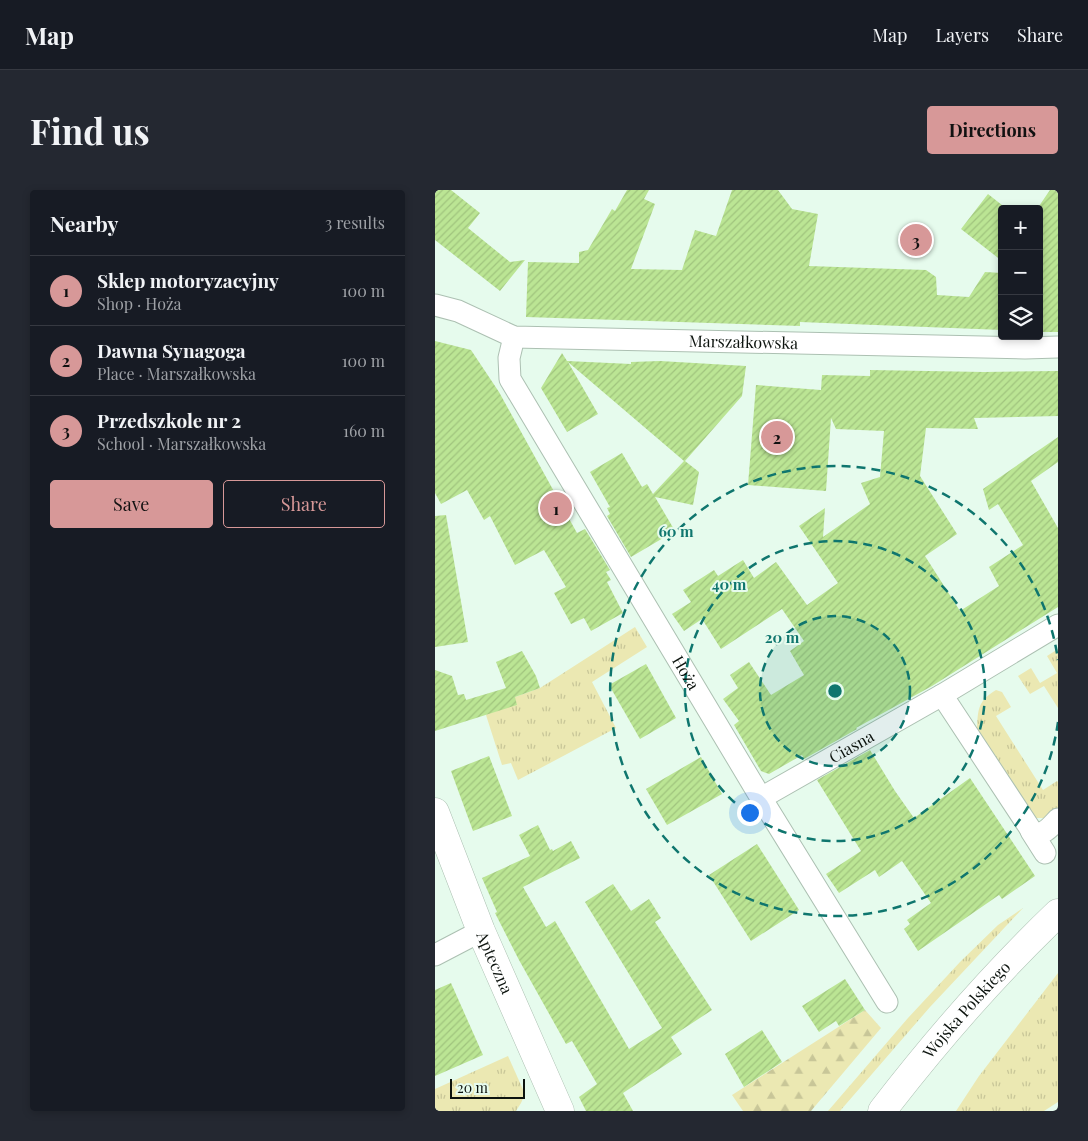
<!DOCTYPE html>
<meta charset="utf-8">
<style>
:root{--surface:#171b24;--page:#242831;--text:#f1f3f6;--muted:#9ea1a6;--line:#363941;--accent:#d79898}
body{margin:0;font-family:"Playfair Display",serif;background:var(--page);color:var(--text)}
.controls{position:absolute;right:15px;top:15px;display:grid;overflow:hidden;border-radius:5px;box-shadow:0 2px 8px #0003}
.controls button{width:45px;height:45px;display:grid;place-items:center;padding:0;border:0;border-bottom:1px solid var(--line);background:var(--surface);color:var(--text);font:25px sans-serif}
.scale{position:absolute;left:15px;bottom:12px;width:75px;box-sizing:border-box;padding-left:5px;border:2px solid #0c130e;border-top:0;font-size:14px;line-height:18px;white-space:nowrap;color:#0c130e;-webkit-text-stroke:4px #e6fbed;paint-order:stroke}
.you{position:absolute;left:314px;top:622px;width:18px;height:18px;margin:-12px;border:4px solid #fff;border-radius:50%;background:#1a73e8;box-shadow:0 0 0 8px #1a73e833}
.badge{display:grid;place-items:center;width:32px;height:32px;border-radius:50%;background:var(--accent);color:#111;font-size:16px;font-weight:700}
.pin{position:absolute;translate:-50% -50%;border:2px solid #fff;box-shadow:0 1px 5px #0006}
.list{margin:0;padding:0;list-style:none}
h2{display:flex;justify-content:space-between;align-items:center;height:65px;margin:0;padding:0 20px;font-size:21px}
h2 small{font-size:16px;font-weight:400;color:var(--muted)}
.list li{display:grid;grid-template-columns:32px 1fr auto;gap:15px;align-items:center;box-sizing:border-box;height:70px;padding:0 20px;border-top:1px solid var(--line)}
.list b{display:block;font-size:19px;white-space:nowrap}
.list p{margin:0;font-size:16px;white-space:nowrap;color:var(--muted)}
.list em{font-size:16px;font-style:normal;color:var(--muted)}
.actions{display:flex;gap:10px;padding:15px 20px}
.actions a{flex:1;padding:11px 0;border:1px solid var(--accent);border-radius:5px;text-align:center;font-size:18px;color:var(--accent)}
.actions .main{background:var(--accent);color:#111}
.icon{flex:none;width:28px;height:28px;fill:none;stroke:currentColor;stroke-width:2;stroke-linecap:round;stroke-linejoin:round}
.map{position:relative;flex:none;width:623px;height:921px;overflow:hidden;border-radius:5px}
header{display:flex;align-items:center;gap:30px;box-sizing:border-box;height:70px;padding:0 25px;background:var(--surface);border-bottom:1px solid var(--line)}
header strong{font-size:24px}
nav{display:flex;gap:28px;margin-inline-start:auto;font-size:18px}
.intro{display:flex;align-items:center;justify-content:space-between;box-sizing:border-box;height:120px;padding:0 30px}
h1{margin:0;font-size:35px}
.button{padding:12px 22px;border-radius:5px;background:var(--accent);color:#111;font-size:18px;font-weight:700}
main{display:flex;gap:30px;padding:0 30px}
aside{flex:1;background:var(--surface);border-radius:5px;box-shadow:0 2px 8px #0003}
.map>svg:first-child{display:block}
</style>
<header>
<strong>Map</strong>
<nav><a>Map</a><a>Layers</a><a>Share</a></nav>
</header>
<div class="intro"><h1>Find us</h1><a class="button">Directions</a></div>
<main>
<aside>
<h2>Nearby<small>3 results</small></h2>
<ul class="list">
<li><span class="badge">1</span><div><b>Sklep motoryzacyjny</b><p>Shop · Hoża</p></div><em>100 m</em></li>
<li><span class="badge">2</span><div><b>Dawna Synagoga</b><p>Place · Marszałkowska</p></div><em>100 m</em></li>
<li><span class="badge">3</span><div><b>Przedszkole nr 2</b><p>School · Marszałkowska</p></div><em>160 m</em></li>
</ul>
<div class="actions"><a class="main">Save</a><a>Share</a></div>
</aside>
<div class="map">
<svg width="623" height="921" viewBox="0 0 623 921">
<defs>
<pattern id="grass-tufts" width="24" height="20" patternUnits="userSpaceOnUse" patternTransform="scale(1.25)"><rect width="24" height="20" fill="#ebe8b2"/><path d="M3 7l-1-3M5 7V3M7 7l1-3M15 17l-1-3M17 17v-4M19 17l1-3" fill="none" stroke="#c8c698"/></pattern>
<pattern id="forest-firs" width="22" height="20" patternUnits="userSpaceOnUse" patternTransform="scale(1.25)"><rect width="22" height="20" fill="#ebe8b2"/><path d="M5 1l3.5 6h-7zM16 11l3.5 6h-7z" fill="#c8c698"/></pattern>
<pattern id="building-hatch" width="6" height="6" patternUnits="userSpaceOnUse" patternTransform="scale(1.25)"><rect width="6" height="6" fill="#bbe594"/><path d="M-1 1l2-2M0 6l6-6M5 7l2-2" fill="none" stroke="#a0c47e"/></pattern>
</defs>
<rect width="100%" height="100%" fill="#e6fbed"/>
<!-- grass -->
<g fill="url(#grass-tufts)">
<polygon points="200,437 212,457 157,492 181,538 83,590 76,573 67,575 51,525 80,507 105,498"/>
<polygon points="623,459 623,518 609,496 595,504 583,486 596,478 605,493 622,483 612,466"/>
<path d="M561,500L567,502L576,517L561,526L608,600L622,591L623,592V618L613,628H599L542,538C543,519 543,511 561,500Z"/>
<polygon points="588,718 495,817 405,921 393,921 473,828 525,772 563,735"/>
<polygon points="623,783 623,912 609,921 521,921 544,886"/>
<polygon points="73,866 90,904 86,913 81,921 0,921 0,899"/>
</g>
<!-- forest -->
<polygon fill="url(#forest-firs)" points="430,820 446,838 376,921 308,921 297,905"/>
<!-- building -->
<g fill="url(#building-hatch)">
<polygon points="0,0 16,0 45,23 33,38 75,72 90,70 65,101 0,50"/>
<polygon points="192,0 214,0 209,9 220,14 196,79 247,80 260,40 281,46 297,0 343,0 357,19 383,24 374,76 491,80 501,87 502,105 534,107 550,82 567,83 567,140 365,132 365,136 91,127 93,72 144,73 144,62 153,60 177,19 180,21"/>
<polygon points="615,0 623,0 623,142 604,142 604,19 602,19"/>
<polygon points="553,4 572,19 567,19 567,71 526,39"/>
<polygon points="0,151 36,160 64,202 142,343 150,339 175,380 171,382 176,390 172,392 188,423 156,441 149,428 136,434 119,403 131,397 109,360 80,375 55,326 49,330 32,300 6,314 0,303"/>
<polygon points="127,163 132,171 196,174 196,172 225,171 311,176 307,206 250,271 264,282 258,315 220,307 240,341 196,367 172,326 175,324 172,318 175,317 155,282 187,263 207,297 212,294 218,304 249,271 133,172 163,224 132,242 106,198"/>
<polygon points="435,180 549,182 623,181 623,226 539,228 543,239 491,238 485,286 522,344 490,366 525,421 564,396 554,377 588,355 563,314 554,320 548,299 623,247 623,272 596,291 623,338 623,417 497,496 421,538 422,539 369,569 367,565 334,584 326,581 299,535 304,531 288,509 303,498 295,485 314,472 336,505 369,485 355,461 369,451 347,419 286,459 267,429 249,441 237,424 256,412 248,400 279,380 283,386 308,370 319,388 341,372 372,415 403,393 364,336 390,318 388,347 435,314 426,293 445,287 449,241 401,239 396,228 391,301 313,295 321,195 386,200 387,185 435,186"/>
<polygon points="11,325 33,452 0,457 0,326"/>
<polygon points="87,461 101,486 105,498 80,507 82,515 0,541 0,480 17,486 23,505 29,504 31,510 71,498 61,472"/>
<polygon points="211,474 241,528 205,549 174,495"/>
<polygon points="435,560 460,601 479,628 535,588 600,686 567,709 564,705 483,761 469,739 475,734 472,730 496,713 467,671 444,687 440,680 404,703 391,684 426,661 382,590"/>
<polygon points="54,566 77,626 38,641 16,581"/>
<polygon points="266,567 287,604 232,635 211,599"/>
<polygon points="103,635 115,660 117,659 118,661 136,651 145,668 88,697 111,737 120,731 194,859 227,838 150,712 178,694 196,721 214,709 226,728 220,732 277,820 236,847 247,864 188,903 198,921 151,921 144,907 162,894 137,851 131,854 84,770 60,723 62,722 47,688 95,666 84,645"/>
<polygon points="322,654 364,720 316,751 274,685"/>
<polygon points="410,789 430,820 404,836 401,831 384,842 367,816"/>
<polygon points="16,793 48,865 0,886 0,800"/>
<polygon points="327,840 347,872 309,897 290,864"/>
</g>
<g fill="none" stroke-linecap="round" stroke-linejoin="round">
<defs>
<g id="street">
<path id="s1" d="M0,115L23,121L79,147L590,158L623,157"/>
<path id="s2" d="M79,147L74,168L75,189L326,608L452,812"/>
<path d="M507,505L598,643C609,646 616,636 623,629"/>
<path id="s3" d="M326,608L507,505L623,435"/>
<polyline points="596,641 610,663"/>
<polyline points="0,765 46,741"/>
</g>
<g id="secondary">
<path id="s4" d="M0,622L46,741L125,921"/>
<path id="s5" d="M447,921C501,851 559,784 623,723"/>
</g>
</defs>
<!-- street casing -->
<use href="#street" stroke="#acc0b2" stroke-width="23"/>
<!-- secondary casing -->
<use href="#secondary" stroke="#acc0b2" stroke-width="29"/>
<!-- street -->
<use href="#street" stroke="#fff" stroke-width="21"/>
<!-- secondary -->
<use href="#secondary" stroke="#fff" stroke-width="28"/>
</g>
<!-- distance rings -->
<circle cx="400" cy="501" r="75" fill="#0f766e" fill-opacity=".12"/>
<g fill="none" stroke="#0f766e" stroke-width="2.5" stroke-dasharray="9 6">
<circle cx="400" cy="501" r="75"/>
<circle cx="400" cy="501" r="150"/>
<path d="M623 532A225 225 0 1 1 623 470"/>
</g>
<g text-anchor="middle" stroke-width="4" stroke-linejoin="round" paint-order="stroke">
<!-- street labels -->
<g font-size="16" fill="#0c130e" stroke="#e6fbed">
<text dy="6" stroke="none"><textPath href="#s1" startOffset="315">Marszałkowska</textPath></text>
<text dy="6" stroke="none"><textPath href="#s2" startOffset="385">Hoża</textPath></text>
<text dy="6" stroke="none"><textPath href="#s3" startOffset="104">Ciasna</textPath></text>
<text dy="6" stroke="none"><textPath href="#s4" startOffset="162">Apteczna</textPath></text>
<text dy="6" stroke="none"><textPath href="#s5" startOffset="132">Wojska Polskiego</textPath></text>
</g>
</g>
<circle cx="400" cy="501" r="8" fill="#0f766e" stroke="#e6fbed" stroke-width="2.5"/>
<g font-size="15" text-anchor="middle" font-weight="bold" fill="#0f766e" stroke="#e6fbed" stroke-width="4" stroke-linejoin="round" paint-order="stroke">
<text x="241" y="347">60 m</text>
<text x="294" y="400">40 m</text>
<text x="347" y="453">20 m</text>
</g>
</svg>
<div class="controls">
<button>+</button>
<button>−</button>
<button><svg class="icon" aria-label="layers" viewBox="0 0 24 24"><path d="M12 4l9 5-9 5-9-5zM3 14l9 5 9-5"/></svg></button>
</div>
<div class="scale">20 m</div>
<div class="you"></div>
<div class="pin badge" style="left:121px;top:318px">1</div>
<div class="pin badge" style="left:342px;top:247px">2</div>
<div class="pin badge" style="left:481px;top:50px">3</div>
</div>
</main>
